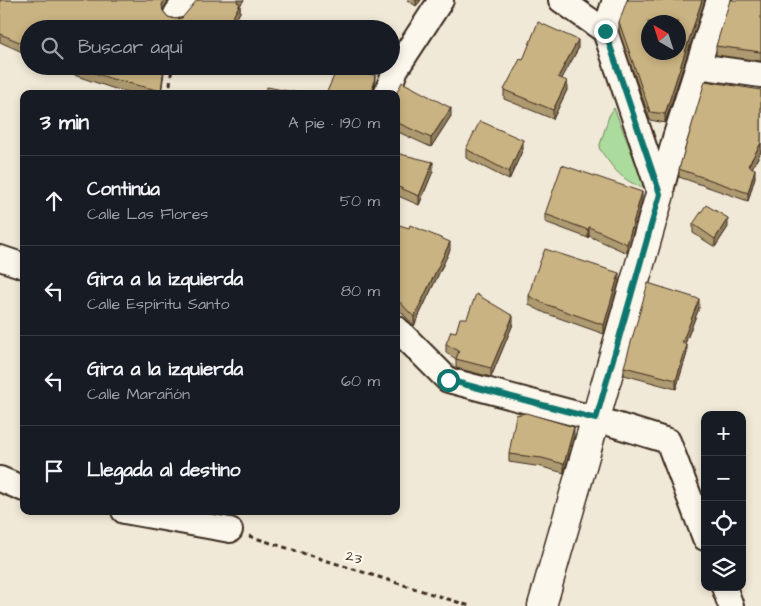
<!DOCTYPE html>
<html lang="es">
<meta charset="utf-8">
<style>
:root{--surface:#171b24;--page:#20242c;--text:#f1f3f6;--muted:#9ea1a6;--line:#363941}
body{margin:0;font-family:"Architects Daughter",sans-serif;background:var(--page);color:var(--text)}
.controls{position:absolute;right:15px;bottom:15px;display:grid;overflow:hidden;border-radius:10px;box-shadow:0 2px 8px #0003}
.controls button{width:45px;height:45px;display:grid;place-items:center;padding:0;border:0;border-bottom:1px solid var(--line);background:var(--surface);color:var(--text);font:25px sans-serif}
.compass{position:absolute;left:641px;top:15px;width:45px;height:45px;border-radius:50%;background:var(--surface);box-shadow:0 2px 8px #0003;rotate:321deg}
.stop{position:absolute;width:15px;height:15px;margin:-11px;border:4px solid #0f766e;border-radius:50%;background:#fff}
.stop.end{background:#0f766e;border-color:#fff;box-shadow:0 1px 5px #0008}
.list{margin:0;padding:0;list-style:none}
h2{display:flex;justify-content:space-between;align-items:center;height:65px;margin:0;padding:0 20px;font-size:21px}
h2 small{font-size:16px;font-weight:400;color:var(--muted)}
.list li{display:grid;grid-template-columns:32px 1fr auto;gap:15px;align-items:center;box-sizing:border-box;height:90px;padding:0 20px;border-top:1px solid var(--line)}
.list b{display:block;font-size:19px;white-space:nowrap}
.list p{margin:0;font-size:16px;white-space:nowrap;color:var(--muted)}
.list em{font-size:16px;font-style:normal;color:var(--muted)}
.icon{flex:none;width:28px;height:28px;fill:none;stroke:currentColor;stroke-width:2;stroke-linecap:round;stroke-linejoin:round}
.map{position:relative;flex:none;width:761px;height:606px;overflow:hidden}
.search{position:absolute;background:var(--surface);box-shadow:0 2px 8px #0003;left:20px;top:20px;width:380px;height:55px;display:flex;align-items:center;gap:12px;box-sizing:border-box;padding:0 18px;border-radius:28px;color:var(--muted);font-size:19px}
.panel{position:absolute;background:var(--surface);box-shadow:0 2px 8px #0003;left:20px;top:90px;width:380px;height:425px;border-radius:10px}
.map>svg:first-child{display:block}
</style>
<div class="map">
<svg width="761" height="606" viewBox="0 0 761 606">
<rect width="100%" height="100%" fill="#f1e9d7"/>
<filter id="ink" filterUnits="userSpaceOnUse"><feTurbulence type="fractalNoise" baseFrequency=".02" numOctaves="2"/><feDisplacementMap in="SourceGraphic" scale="10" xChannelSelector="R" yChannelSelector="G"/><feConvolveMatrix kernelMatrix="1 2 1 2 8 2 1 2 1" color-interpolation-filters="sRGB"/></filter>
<g filter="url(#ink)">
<!-- green -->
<path fill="#abdc9d" stroke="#73835e" d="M614,108L646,189C620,180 614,169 599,148L609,116Z"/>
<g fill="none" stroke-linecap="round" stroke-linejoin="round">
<defs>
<g id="street">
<polyline points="561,0 605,31"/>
<polyline points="615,0 605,31 660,194"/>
<polyline points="176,14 186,0"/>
<polyline points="698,66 761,75"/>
<polyline points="386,94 396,69 441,0"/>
<polyline points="660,194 675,138 719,0"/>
<polyline points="0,258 24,266"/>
<polyline points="396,328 448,380 596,419 668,441 705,538"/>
<polyline points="0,479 24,489"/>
<polyline points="124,511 230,530"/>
<polyline points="724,587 731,606"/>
</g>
<polyline id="secondary" points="542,606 660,194"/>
</defs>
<!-- street casing -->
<use href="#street" stroke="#3b2a1e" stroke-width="28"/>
<!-- secondary casing -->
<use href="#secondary" stroke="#3b2a1e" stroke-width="31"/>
<!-- path -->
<g stroke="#3b2a1e" stroke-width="3" stroke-dasharray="5 4" stroke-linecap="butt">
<polyline points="169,94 172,66"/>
<polyline points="249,536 470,606"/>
</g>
<!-- street -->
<use href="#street" stroke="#fbf7ec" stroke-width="24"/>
<!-- secondary -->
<use href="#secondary" stroke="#fbf7ec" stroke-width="28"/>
</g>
<!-- wall -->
<g fill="#ae9a70" stroke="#3b2a1e">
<polygon points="0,0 165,6 163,11 168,17 175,19 240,6 240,12 231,29 29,29 29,55 0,42"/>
<polygon points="407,0 421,0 416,6"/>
<polygon points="705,0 665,123 650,120 619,31 619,22"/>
<polygon points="761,0 761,61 716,55 716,46"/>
<polygon points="578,49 561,79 567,90 553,119 504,99 504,90 523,60"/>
<polygon points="54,66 165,66 161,94 136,94 112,88 68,73"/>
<polygon points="761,90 761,152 752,168 755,177 748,201 679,177 679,169"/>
<polygon points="396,94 451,116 431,147 396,131"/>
<polygon points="466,149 523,149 509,180 466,158"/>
<polygon points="396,153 433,171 419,205 396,195"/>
<polygon points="642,201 627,253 589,236 588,238 545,222 545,214"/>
<polygon points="396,224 450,250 414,326 396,306"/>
<polygon points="693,224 728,227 715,247 693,233"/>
<polygon points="619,282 604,334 545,313 529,305 529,296"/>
<polygon points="699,308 685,344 687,353 676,389 624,375 624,367"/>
<polygon points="513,324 491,377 456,368 456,359 446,353 446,344 456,332"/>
<polygon points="574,436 564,473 542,467 509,462 509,454"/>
</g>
<!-- shaded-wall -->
<g fill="#8d7d5b" stroke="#3b2a1e">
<polygon points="164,0 169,0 165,6 162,13 162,5"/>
<polygon points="238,0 244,0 240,6 240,12 231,29 226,29"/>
<polygon points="416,0 421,0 416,6"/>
<polygon points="702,0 705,0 665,123 665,114"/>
<polygon points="578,40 578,49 558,86 558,77"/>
<polygon points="375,75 375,83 373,94 373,88"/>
<polygon points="567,81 567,90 553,119 553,110"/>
<polygon points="451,108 451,116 431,147 431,138"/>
<polygon points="523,140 523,149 509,180 509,172"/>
<polygon points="761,143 761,152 748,175 748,166"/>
<polygon points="433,162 433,171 419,205 419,196"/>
<polygon points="755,169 755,177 748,201 748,193"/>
<polygon points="642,192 642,201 627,253 627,244"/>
<polygon points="728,218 728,227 715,247 715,239"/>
<polygon points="589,227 589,236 588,238 588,230"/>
<polygon points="450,242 450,250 414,326 414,317"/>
<polygon points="619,273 619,282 604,334 604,325"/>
<polygon points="699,299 699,308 682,351 682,343"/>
<polygon points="513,316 513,324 491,377 491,368"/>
<polygon points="687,345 687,353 676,389 676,380"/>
<polygon points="574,427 574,436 564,473 564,464"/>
</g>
<!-- building -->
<g fill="#cab382" stroke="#3b2a1e" fill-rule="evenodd">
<polygon points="0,0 164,0 162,5 163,11 168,17 175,19 182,18 197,0 238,0 237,2 240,4 226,29 29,29 29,46 0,34"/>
<path d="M627,0H702L665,114L650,112L619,22ZM648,22H678V52H648Z"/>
<polygon points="730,0 761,0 761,52 716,46"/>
<polygon points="538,22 578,40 558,77 567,81 553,110 504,90 520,59 523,60"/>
<polygon points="75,66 164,66 161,91 112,79"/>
<polygon points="337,69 375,75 373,88 375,94 326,94"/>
<polygon points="705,81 761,90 761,143 748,166 755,169 748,193 679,169"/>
<polygon points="402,82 451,108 431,138 396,122 396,94"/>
<polygon points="267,87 304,94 265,94"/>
<polygon points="480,121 523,140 509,172 466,149"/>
<polygon points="396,153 433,162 419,196 396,186"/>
<polygon points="562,165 642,192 627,244 589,227 588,230 545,214"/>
<polygon points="706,205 728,218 715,239 693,224"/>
<polygon points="396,224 409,228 410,225 450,242 414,317 396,298"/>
<polygon points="545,249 619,273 604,325 545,304 529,296 533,280"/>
<polygon points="648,283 699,299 682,343 687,345 676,380 624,367"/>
<polygon points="476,294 513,316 491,368 456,359 459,351 446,344 451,331 456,332 460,318 467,318"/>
<polygon points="526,413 574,427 564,464 542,458 509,454 516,415"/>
</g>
</g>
<g fill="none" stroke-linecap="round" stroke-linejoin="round" filter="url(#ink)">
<!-- route -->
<polyline stroke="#0f766e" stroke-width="6" points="448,380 596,419 660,194 605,31"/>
</g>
<g text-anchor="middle" stroke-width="4.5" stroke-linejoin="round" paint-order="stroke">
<!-- street labels -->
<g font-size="15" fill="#3b2a1e" stroke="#fbf7ec">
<text transform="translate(354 557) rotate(17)" y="5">23</text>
</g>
</g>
</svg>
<div class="controls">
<button>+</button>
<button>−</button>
<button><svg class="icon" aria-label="locate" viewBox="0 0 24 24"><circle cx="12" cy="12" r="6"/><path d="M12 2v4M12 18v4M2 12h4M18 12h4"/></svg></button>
<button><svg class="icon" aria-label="layers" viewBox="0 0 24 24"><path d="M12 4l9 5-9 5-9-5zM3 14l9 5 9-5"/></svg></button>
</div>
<svg class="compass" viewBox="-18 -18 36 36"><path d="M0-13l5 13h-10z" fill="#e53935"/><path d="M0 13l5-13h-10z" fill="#9ea1a6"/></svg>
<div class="stop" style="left:448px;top:380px"></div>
<div class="stop end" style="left:605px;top:31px"></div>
<div class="search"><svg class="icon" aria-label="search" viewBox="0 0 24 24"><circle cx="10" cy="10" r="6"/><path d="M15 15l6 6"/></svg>Buscar aquí</div>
<section class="panel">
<h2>3 min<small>A pie · 190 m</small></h2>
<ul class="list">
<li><svg class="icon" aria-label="ahead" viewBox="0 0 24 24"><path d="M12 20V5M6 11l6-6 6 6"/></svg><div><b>Continúa</b><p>Calle Las Flores</p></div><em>50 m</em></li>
<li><svg class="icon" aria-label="left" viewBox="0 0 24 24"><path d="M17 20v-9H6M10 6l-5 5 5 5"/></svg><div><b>Gira a la izquierda</b><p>Calle Espíritu Santo</p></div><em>80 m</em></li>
<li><svg class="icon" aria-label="left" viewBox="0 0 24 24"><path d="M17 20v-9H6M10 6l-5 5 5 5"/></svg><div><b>Gira a la izquierda</b><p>Calle Marañón</p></div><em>60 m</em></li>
<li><svg class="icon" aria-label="arrive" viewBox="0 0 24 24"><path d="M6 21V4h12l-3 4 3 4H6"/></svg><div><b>Llegada al destino</b></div></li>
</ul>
</section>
</div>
